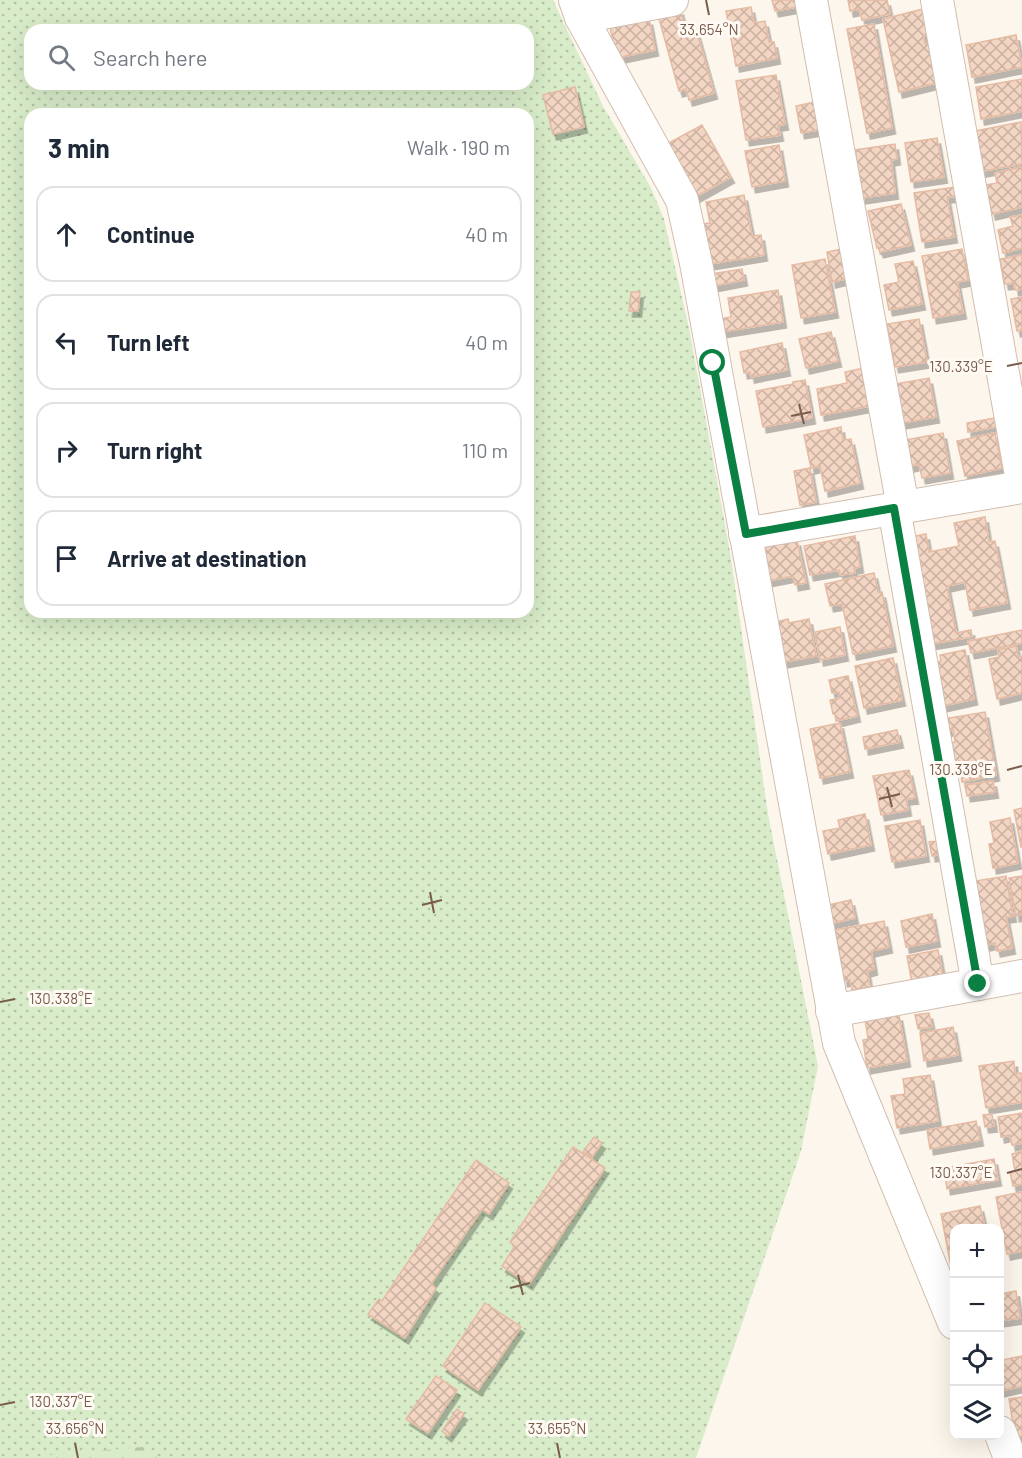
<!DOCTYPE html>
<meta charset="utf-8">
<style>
:root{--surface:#fff;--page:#f2f2f3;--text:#1f2937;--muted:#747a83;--line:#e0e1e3}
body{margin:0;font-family:Barlow,sans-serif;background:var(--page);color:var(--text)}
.controls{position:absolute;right:18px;bottom:18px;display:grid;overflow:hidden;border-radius:12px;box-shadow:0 6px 24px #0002}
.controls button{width:54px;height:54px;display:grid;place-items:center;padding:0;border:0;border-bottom:2px solid var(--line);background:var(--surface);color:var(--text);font:30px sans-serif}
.stop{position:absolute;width:18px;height:18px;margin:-14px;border:4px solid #0b8043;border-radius:50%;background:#fff}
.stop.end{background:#0b8043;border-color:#fff;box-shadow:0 2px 6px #0008}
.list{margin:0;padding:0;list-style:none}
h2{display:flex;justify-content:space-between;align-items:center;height:78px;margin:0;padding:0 24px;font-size:26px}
h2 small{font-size:20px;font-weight:400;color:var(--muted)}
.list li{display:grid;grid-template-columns:39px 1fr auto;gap:18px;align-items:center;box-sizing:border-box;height:96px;margin:0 12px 12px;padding:0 12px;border:2px solid var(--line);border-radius:18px}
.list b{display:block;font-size:22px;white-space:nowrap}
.list em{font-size:20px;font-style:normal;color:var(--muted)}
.icon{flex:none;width:33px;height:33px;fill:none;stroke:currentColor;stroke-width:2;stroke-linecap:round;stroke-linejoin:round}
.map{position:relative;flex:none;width:1022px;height:1458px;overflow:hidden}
.search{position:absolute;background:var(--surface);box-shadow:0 6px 24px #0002;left:24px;top:24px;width:510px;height:66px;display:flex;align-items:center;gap:15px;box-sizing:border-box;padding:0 21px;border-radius:18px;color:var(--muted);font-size:22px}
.panel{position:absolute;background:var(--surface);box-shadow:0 6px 24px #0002;left:24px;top:108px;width:510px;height:510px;border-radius:18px}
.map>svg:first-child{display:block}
</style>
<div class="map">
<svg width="1022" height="1458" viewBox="0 0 1022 1458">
<defs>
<pattern id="grass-dots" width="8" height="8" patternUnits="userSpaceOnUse" patternTransform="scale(1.5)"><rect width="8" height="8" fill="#d8ecc9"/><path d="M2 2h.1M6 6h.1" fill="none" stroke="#b4c2a5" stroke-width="1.8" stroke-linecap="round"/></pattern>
<pattern id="forest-firs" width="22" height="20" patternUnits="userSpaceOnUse" patternTransform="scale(1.5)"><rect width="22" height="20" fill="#d8ecc9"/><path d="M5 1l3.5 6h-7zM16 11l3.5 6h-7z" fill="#b4c2a5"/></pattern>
<pattern id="building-cross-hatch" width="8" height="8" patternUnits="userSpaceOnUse" patternTransform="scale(1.5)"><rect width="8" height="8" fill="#f3d5c3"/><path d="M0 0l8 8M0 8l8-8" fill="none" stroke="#cab0a1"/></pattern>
<filter id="shadow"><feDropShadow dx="3.5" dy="6" stdDeviation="0" flood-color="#0004"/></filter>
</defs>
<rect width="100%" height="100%" fill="#fdf6ec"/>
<!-- grass -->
<path fill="url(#grass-dots)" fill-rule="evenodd" d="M0,0H553L603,106L651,188L664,219L689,328L730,552L768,814L818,1066L801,1151L696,1458H0ZM30,30H528V84H30ZM30,114H528V612H30Z"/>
<!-- forest -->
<polygon fill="url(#forest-firs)" points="143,1447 160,1458 33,1458 37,1456"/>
<!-- building -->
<g fill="url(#building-cross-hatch)" stroke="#e6bba3" stroke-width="1.5" filter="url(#shadow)">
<polygon points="772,0 795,0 797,7 775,11"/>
<polygon points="848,0 887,0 890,14 862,20 859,9 850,11"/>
<polygon points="751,7 754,23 765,21 769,42 774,42 777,58 736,66 726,11"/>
<polygon points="680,9 686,32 696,29 714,93 689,100 686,89 679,91 658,15"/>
<polygon points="923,9 929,34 923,35 925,44 931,43 940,82 899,92 883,19"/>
<polygon points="649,19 655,50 616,58 610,26"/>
<polygon points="874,24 892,128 867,133 847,29"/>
<polygon points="1016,35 1022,67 972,77 966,45"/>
<polygon points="776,75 785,124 778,125 780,135 746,140 736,81"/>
<polygon points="1022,79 1022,111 981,119 976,87"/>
<polygon points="575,87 584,127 553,134 543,95"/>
<polygon points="819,101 824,129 801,133 796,106"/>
<polygon points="1021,122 1022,164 978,172 965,133"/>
<polygon points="702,125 731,177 695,197 665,145"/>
<polygon points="937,138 944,177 911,182 905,143"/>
<polygon points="895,144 897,159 891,160 895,193 862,198 855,150"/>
<polygon points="779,145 785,181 752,187 745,151"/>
<polygon points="1022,167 1022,207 992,214 985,185 997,183 995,173"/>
<polygon points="955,187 957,196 947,197 954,237 922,242 914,193"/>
<polygon points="744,195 752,236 761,235 764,255 710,264 703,224 710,223 706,202"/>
<polygon points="901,204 911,245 880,252 878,247 877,248 868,211"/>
<polygon points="1022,215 1022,248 1003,253 998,230 1013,226 1010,217"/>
<polygon points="847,248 853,277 832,282 827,252"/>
<polygon points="962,249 968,280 957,282 963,313 933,318 922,256"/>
<polygon points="1022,255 1022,289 1015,290 1014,283 1005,284 1000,259"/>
<polygon points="825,259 835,312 801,318 792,265"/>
<polygon points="913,261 922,304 889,310 884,285 899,282 895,264"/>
<polygon points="742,269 744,280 713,286 710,274"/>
<polygon points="778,290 783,322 721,332 719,319 731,317 728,298"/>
<polygon points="631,292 640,292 638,311 629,311"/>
<polygon points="1022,297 1022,330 1017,331 1011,299"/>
<polygon points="919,319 927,362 895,367 887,324"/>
<polygon points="831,332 838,361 806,368 799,339"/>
<polygon points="782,343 787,370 751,377 750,372 744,373 740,352"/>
<polygon points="864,368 870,406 821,415 817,389 847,383 845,372"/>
<polygon points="929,378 936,417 902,423 895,384"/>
<polygon points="805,380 812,418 763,427 756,391 793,384 793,382"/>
<polygon points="995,418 996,427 968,432 967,423"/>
<polygon points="841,427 843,440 851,439 860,483 825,491 820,466 811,468 804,435"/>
<polygon points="943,433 950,473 922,478 919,464 910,466 905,440"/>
<polygon points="995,433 1002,468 965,476 957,441"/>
<polygon points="810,468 816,502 800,505 794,471"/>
<polygon points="985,517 989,542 995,541 1007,603 970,610 965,582 947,586 956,633 971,630 972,637 930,644 910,537 926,534 929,552 959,546 954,523"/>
<polygon points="855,536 860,567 854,568 855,573 840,575 839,570 810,575 804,546"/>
<polygon points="797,540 806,583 795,585 793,576 767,581 761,555 766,547"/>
<polygon points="874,573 878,592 882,592 893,646 853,654 842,604 830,606 825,584"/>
<polygon points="788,619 789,623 809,619 816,656 784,662 776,622"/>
<polygon points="840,627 845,655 820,660 815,632"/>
<polygon points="1022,630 1022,643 971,653 968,641"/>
<polygon points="1016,646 1018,657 1022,656 1022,693 997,699 989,659 999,657 998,650"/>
<polygon points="965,650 974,699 942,706 934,663 941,661 940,655"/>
<polygon points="893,658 902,700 864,708 855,666"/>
<polygon points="848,676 857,716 836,721 835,714 833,714 830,700 840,698 839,692 832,693 829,680"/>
<polygon points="985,712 996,775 962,782 959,761 950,763 947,744 955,742 953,729 945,731 943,719"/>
<polygon points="840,723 850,772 820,778 810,729"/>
<polygon points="897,730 900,742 865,749 863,737"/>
<polygon points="909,770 915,798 906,799 908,810 881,815 873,776"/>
<polygon points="993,781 995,792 967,796 965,785"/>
<polygon points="1022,808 1022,847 1021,847 1014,810"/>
<polygon points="865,814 871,845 828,854 823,831 840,828 838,820"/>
<polygon points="1010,818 1018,863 993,868 989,844 994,843 990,822"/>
<polygon points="920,820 926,856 892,862 885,826"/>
<polygon points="938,841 941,854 932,856 929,842"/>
<polygon points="1006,876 1013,916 1006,917 1012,948 997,951 995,943 986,945 975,881"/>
<polygon points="1022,876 1022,914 1016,916 1009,878"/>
<polygon points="851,900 855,918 832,923 828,905"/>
<polygon points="932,914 937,941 906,947 901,921"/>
<polygon points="884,921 889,947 871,951 874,969 867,971 870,987 852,990 850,980 844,981 835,930"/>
<polygon points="938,950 943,977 912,983 907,956"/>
<polygon points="929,1013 932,1027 918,1029 915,1015"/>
<polygon points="899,1015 907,1061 867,1068 863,1040 868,1039 865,1019"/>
<polygon points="953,1027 958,1055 924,1061 920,1033"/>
<polygon points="1014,1061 1015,1074 1021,1073 1022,1102 986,1108 979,1066"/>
<polygon points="930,1075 938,1121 897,1128 891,1096 905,1094 903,1079"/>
<polygon points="1022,1113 1022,1143 1012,1145 1010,1135 1001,1137 998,1117"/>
<polygon points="992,1114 994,1126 985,1127 983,1115"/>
<polygon points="976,1121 980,1140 930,1149 927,1130"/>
<polygon points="594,1137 602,1143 592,1157 583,1152"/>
<polygon points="573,1147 605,1168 529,1284 502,1266 515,1246 510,1242"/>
<polygon points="1022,1151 1022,1184 1013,1186 1010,1172 1015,1171 1012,1154"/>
<polygon points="994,1159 998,1180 947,1189 944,1168"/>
<polygon points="476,1160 509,1183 489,1214 482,1209 431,1284 436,1288 405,1338 368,1314 379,1299 382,1301"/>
<polygon points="1022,1192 1022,1251 1007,1254 996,1197"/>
<polygon points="980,1206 985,1228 954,1228 954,1266 951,1267 941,1214"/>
<polygon points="1016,1291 1020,1318 1000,1321 1000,1294"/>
<polygon points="485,1303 521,1327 478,1390 443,1366"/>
<polygon points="1022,1356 1022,1386 1000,1391 1000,1371 1004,1370 1002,1360"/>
<polygon points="436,1376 457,1390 428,1433 406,1419"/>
<polygon points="1022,1397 1022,1436 1015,1437 1009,1399"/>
<polygon points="457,1409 464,1414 448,1436 442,1431"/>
</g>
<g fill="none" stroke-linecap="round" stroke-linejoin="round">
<defs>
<g id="street">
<polyline points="575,0 581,17 682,200 696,263 839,1043 954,1323"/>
<polyline points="811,0 903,507"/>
<polyline points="937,0 1022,481"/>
<polyline points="581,17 672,0"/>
<polyline points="894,508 978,984"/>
<polyline points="745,534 1022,487"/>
<polyline points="832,1011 1022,976"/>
<polyline points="1000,1432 1010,1458"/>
</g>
</defs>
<!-- street casing -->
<use href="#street" stroke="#d1beb0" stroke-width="34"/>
<!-- street -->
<use href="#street" stroke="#fff" stroke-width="32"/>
</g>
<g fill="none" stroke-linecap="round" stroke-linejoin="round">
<!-- route -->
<polyline stroke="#0b8043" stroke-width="8" points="713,363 746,534 894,508 978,984"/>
</g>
<!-- ticks -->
<path fill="none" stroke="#7a5c4d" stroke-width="2" d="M706,0L709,15M1007,366L1022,363M799,404L804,424M791,416L811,412M1007,770L1022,766M887,787L892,807M879,799L900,794M430,892L434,913M422,905L442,900M0,1002L15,999M1007,1173L1022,1169M518,1275L523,1295M510,1288L530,1283M0,1405L15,1402M75,1443L78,1458M557,1443L560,1458"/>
<g font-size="15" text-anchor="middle" fill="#7a5c4d" stroke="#fffaf3" stroke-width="6" stroke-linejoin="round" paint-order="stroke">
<text x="709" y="35">33.654°N</text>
<text x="961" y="372">130.339°E</text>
<text x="961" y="775">130.338°E</text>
<text x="61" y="1004">130.338°E</text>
<text x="961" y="1178">130.337°E</text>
<text x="61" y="1407">130.337°E</text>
<text x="75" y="1434">33.656°N</text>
<text x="557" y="1434">33.655°N</text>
</g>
</svg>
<div class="controls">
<button>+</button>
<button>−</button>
<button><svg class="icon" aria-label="locate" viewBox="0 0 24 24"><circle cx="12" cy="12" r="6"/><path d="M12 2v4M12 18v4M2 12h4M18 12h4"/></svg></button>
<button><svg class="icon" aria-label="layers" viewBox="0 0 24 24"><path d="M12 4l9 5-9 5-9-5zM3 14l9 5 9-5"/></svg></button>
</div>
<div class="stop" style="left:713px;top:363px"></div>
<div class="stop end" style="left:978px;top:984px"></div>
<div class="search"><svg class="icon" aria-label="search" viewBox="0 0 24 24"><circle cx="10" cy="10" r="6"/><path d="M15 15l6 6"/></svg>Search here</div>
<section class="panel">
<h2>3 min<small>Walk · 190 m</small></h2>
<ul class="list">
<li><svg class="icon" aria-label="ahead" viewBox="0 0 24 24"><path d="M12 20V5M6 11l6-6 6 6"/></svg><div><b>Continue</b></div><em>40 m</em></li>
<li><svg class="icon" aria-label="left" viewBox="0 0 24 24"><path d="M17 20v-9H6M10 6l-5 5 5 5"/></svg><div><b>Turn left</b></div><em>40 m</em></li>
<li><svg class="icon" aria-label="right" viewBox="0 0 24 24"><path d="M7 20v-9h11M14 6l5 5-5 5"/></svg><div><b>Turn right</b></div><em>110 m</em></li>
<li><svg class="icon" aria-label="arrive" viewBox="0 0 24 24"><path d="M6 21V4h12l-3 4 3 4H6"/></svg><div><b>Arrive at destination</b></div></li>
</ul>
</section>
</div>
